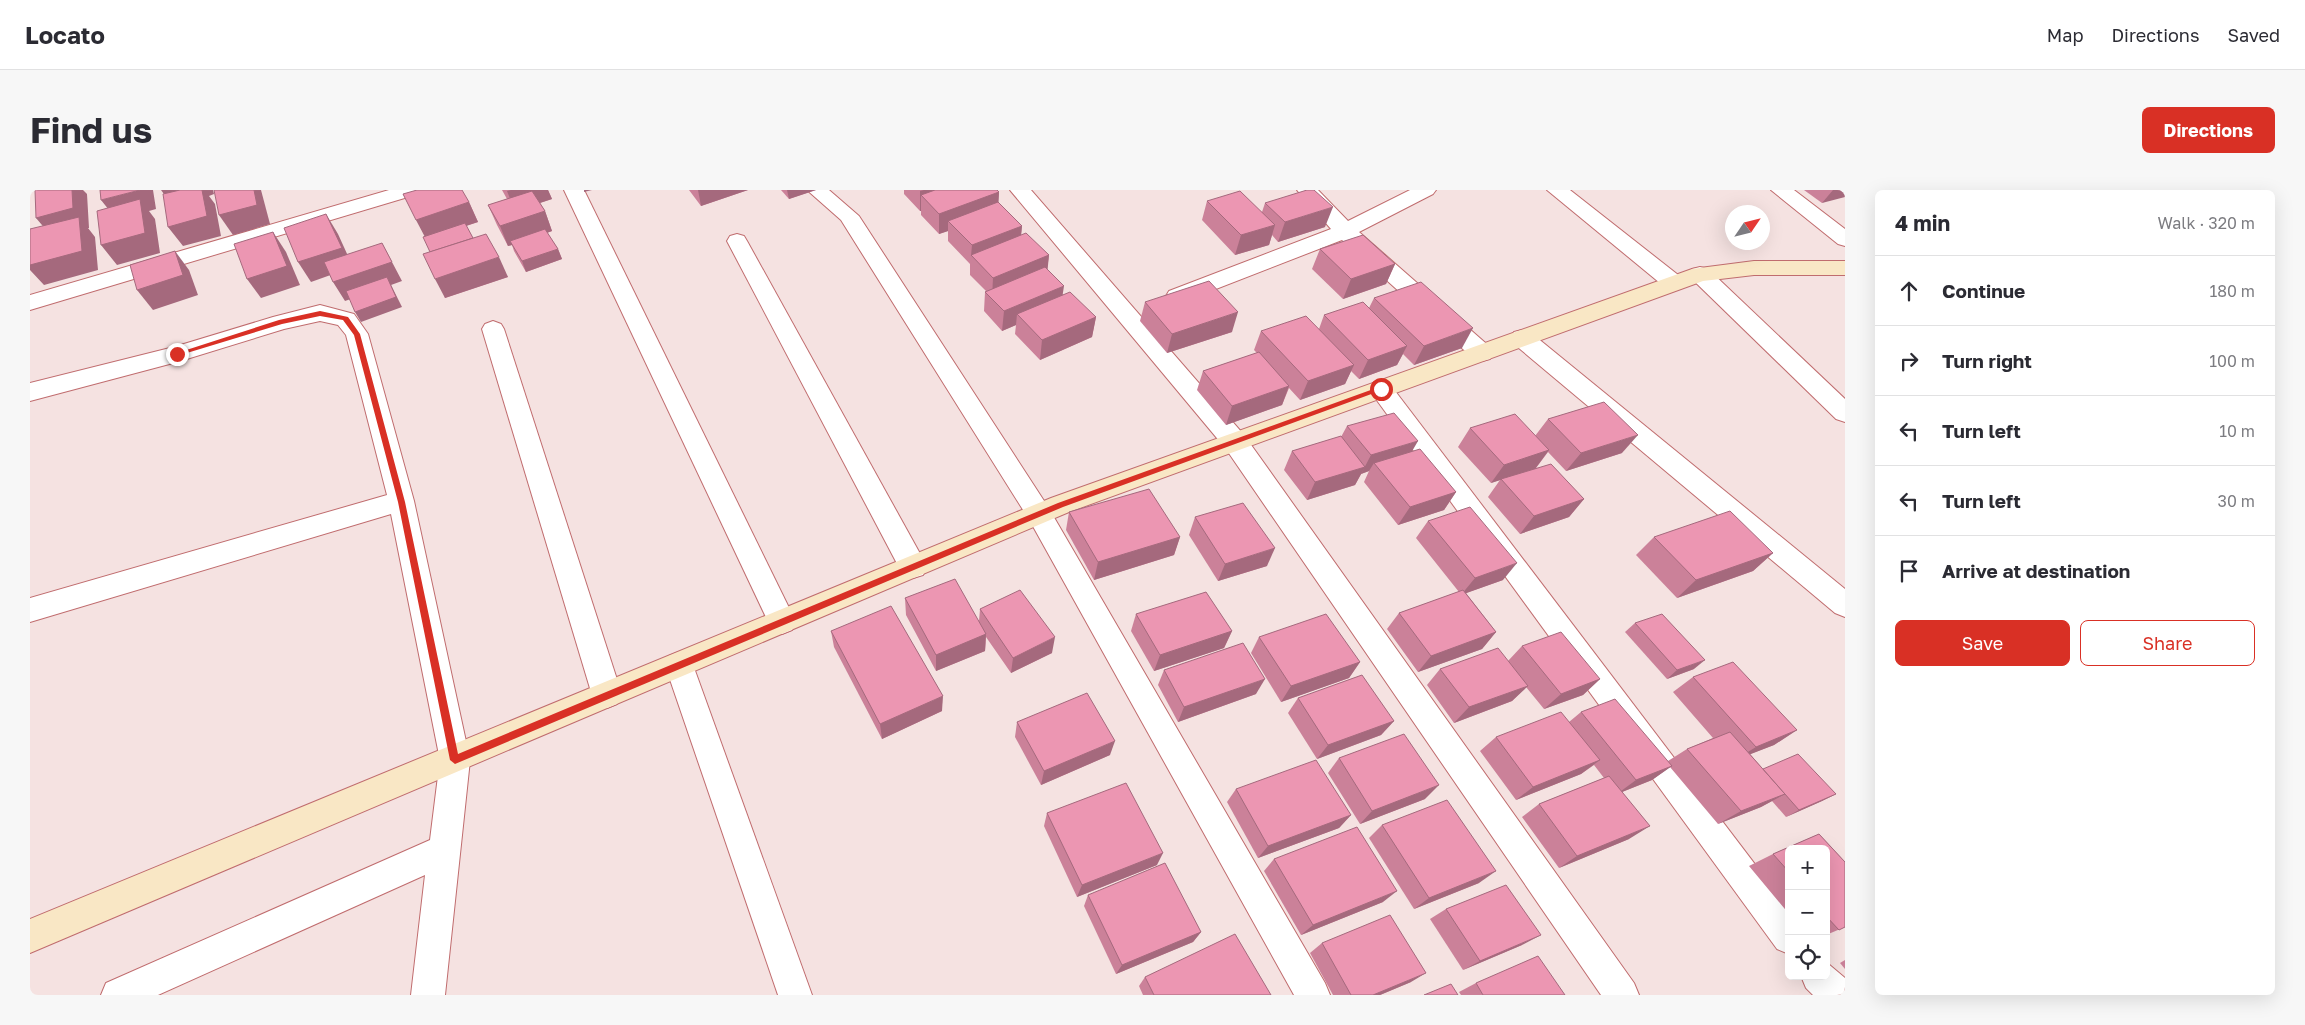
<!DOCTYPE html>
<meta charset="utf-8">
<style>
:root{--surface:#fff;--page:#f7f7f7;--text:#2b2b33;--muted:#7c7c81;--line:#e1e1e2;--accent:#d93025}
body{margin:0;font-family:"Golos Text",sans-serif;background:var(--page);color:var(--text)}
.controls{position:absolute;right:15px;bottom:15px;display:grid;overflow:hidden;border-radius:8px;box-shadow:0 5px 20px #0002}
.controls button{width:45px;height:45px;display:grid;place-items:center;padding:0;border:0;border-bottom:1px solid var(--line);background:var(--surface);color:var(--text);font:25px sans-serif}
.compass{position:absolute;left:1695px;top:15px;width:45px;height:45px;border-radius:50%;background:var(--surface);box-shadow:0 5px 20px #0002;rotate:55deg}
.stop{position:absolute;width:15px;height:15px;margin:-11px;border:4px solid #d93025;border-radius:50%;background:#fff}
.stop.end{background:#d93025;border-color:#fff;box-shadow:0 1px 5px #0008}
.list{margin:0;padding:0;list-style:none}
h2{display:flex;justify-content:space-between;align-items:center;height:65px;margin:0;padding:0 20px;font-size:21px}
h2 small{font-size:16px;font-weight:400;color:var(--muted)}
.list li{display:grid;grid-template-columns:32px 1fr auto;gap:15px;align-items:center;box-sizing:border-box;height:70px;padding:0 20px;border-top:1px solid var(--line)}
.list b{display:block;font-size:19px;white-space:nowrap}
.list em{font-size:16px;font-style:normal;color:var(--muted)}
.actions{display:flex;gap:10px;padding:15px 20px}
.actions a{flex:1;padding:11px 0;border:1px solid var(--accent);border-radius:8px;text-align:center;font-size:18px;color:var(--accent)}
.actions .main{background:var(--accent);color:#fff}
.icon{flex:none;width:28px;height:28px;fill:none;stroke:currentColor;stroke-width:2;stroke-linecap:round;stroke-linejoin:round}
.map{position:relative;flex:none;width:1815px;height:805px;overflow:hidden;border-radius:8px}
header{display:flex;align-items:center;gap:30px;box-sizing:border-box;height:70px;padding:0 25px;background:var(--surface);border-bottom:1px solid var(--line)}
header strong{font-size:24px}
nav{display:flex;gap:28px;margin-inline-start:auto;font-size:18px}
.intro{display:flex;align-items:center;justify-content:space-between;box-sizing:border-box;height:120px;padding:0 30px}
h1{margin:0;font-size:35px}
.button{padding:12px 22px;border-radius:8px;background:var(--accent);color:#fff;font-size:18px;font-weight:700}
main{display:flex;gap:30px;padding:0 30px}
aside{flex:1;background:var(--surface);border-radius:8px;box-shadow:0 5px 20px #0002}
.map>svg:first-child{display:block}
</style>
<header>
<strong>Locato</strong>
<nav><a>Map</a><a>Directions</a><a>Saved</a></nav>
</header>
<div class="intro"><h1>Find us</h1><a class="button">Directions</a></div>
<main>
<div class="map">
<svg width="1815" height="805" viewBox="0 0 1815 805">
<rect width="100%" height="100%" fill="#f5e2e1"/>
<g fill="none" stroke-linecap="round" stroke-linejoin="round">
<defs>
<g id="street">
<polygon points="359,0 391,0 388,4 0,120 0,105"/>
<polygon points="534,0 554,0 766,432 762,440 752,444 742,440"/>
<polygon points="777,0 799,0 829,26 1018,317 1295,793 1300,805 1264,805 1000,331 811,30"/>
<polygon points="980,0 1001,0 1214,245 1604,793 1609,805 1571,805 1196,259"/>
<polygon points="1267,0 1288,0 1318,31 1380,0 1406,0 1403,4 1329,42 1460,157 1464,163 1460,169 1452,171 1444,169 1312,50 1155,111 1147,113 1139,111 1136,106 1139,101 1301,39"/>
<polygon points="1517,0 1540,0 1652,88 1655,93 1652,98 1644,100 1636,98"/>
<polygon points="1741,0 1764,0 1815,39 1815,56 1808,54"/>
<polygon points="707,44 714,46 717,51 893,369 897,377 893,385 883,388 873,385 697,51 700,46"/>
<polygon points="1670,77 1678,79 1815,209 1815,232 1806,229 1662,89 1659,84 1662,79"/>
<polygon points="290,115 324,124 338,144 384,311 440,570 415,805 381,805 395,685 128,805 71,805 76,793 400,650 410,570 361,324 0,432 0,408 357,305 316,145 308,135 290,131 254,139 147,172 0,211 0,193 144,157 243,127"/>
<polygon points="463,131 471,134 474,139 592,505 587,514 577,518 567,514 562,505 452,139 455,134"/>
<polygon points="1492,140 1500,142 1815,399 1815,427 1805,423 1484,154 1481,148 1484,142"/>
<polygon points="1351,191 1359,193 1759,719 1759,764 1747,759 1343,205 1339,199 1343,193"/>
<polygon points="649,462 659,466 663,475 782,805 748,805 635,475 639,466"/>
<polygon points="1796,772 1815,788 1815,805 1783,805 1776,798 1771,786 1796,786"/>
</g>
<polygon id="secondary" points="1724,71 1815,71 1815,85 1724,85 1673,91 1039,322 0,763 0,729 1021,308 1662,79"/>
</defs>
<!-- street casing -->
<use href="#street" stroke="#c06c6e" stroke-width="2"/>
<!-- secondary casing -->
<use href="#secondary" stroke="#c06c6e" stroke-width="2"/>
<!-- street -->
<use href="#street" fill="#fff" fill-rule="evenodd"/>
<!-- secondary -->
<use href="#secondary" fill="#f9e7c5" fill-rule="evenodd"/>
</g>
<!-- wall -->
<g fill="#cb8199">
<polygon points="472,0 518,0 522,9 510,13 515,21 522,41 517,43 528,59 532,69 496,82 484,61 482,55 478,56 467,35 458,15 477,9"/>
<polygon points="659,0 718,0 671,16"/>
<polygon points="751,0 786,0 759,9"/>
<polygon points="874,0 967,0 969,2 968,13 992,36 991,45 1019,65 1017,80 1033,105 1066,127 1062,147 1010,170 985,144 986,135 972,141 954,121 955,102 956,101 940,85 940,74 918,51 918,41 909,44 891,25 891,21 890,21 874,4"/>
<polygon points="1774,0 1815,0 1792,13"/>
<polygon points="373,4 439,12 448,32 436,36 443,48 478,87 415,108 395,46"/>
<polygon points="1177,11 1232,22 1235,13 1295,37 1248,52 1242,45 1239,55 1205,65 1172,30"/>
<polygon points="1290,59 1365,74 1356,94 1313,109 1282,79"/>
<polygon points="1344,108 1432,158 1384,175 1373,164 1367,175 1329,189 1321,181 1315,194 1270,210 1259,198 1252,215 1196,235 1167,200 1173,181 1227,163 1224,160 1231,141 1289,139 1294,125 1339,118"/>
<polygon points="1115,112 1202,142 1137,163 1110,131"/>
<polygon points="1518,229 1592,263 1536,281 1518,262 1506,278 1554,309 1539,327 1490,344 1458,307 1470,290 1461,293 1428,257 1440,238 1505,246"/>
<polygon points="1317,236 1382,262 1426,302 1414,320 1368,335 1334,292 1339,281 1331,284 1325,295 1277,310 1254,280 1262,261 1311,247"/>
<polygon points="1039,322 1150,347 1144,365 1064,390 1036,340"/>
<polygon points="1165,327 1237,376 1188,391 1159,345"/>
<polygon points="1398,331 1473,390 1436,403 1466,442 1452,459 1388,482 1357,439 1369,423 1429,402 1386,348"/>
<polygon points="1624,347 1743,363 1723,381 1647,408 1606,365"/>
<polygon points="875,408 949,431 950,419 1022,463 981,483 956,447 955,461 906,481 876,425"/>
<polygon points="1106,424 1202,441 1194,458 1124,481 1101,441"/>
<polygon points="1605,433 1664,479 1637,489 1595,442"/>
<polygon points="801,441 912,521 852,549 804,457"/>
<polygon points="1229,447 1330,472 1319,488 1251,512 1221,463"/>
<polygon points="1492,456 1570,489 1553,505 1514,519 1496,497 1482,511 1424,533 1397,495 1410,479 1478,471"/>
<polygon points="1134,480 1226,504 1148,532 1128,495"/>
<polygon points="1663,487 1767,540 1744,555 1720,564 1733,579 1806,604 1792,611 1756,627 1742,611 1731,617 1688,634 1640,577 1622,590 1592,602 1599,649 1529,678 1492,627 1509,614 1574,588 1564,575 1551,584 1486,610 1450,561 1466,547 1539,532 1551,522 1638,571 1657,559 1683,548 1643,502"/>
<polygon points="1268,508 1364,531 1351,545 1287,569 1258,523"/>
<polygon points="987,532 1080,565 1011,595 985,547"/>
<polygon points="1309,568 1395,609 1330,634 1298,583"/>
<polygon points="1206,599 1321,625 1309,638 1228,668 1197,612"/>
<polygon points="1017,623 1127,675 1047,707 1014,636"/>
<polygon points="1352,635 1449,693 1384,719 1339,648"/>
<polygon points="1789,644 1815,672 1815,737 1796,745 1796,659 1759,659 1759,724 1719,676 1743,664"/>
<polygon points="1244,669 1353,712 1271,745 1234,681"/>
<polygon points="1058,705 1171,742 1163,752 1086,784 1054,716"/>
<polygon points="1416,719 1492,755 1433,780 1400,729"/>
<polygon points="1292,753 1381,792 1350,805 1303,805 1280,763"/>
<polygon points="1815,770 1815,779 1810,773"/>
<polygon points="1115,787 1241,805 1113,805 1109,796"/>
<polygon points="1446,793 1535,805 1431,805 1429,802"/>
</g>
<!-- shaded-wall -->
<g fill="#a5697d">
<polygon points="42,0 53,0 57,4 59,38 58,38 65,47 68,80 14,95 0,80 0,75 23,48 6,28"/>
<polygon points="110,0 123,0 126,19 119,21 125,29 130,63 87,75 71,55 87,30 71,10"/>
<polygon points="131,0 183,0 184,4 179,6 185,14 191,46 153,56 138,37 142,15"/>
<polygon points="224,0 231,0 240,34 203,45 189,25"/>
<polygon points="481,0 518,0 522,9 485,21 477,1"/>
<polygon points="554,0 562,0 554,2"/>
<polygon points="668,0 718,0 671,16"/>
<polygon points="757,0 786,0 759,9"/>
<polygon points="894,0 942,0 891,5 891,21 890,21 890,1"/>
<polygon points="1803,0 1815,0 1815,7 1792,13"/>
<polygon points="969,2 968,22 918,31 918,41 909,44 909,24"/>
<polygon points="439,12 448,32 396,49 386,30"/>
<polygon points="1303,17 1295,37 1248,52 1255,32"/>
<polygon points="515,21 522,41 482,55 480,51 482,55 478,56 470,36"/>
<polygon points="296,24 308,44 323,77 281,92 268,72"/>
<polygon points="1245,35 1239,55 1205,65 1211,45"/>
<polygon points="992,36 990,55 941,66 942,55"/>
<polygon points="243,42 256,62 270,95 231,108 217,89"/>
<polygon points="352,53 372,91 361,95 372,117 331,132 325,122 361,95 315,111 303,92"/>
<polygon points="528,59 532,69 496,82 492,71"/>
<polygon points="145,61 159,80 168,105 123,120 107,100"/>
<polygon points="1019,65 1017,85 962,108 963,88"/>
<polygon points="469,67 478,87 415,108 405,89"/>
<polygon points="1365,74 1356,94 1313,109 1321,89"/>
<polygon points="1034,96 1031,115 987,124 986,135 972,141 974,121"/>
<polygon points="1208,122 1202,142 1137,163 1142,144"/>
<polygon points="1066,127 1062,147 1010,170 1012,150"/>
<polygon points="1443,138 1432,158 1384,175 1394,156"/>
<polygon points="1377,156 1367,175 1329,189 1338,170"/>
<polygon points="1324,175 1315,194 1270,210 1278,191"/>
<polygon points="1259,196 1252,215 1196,235 1202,216"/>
<polygon points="1608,245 1592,263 1536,281 1551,263"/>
<polygon points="1388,251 1377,270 1344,273 1339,281 1331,284 1341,265"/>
<polygon points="1519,260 1505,279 1461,293 1474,275"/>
<polygon points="1335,277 1325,295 1277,310 1285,292"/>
<polygon points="1426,302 1414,320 1368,335 1380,317"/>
<polygon points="1554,309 1539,327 1490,344 1504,326"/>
<polygon points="1150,347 1144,365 1064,390 1068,372"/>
<polygon points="1245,358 1237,376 1188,391 1195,374"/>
<polygon points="1743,363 1723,381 1647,408 1666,390"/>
<polygon points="1487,373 1473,390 1431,405 1445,388"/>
<polygon points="1202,441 1194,458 1124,481 1130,465"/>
<polygon points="1466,442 1452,459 1388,482 1401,466"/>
<polygon points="956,444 955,461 906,481 906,465"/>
<polygon points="1025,447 1022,463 981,483 983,468"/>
<polygon points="1675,470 1664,479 1637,489 1647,480"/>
<polygon points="1330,472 1319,488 1251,512 1261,496"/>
<polygon points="1235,489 1226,504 1148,532 1154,517"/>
<polygon points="1570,489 1553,505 1514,519 1531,504"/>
<polygon points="1498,496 1482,511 1424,533 1439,517"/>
<polygon points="913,506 912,521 852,549 850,534"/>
<polygon points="1364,531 1351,545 1287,569 1298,555"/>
<polygon points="1767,540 1744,555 1703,571 1726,557"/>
<polygon points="1085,551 1080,565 1011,595 1014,581"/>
<polygon points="1570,570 1551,584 1486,610 1503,597"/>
<polygon points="1642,576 1622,590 1587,604 1606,590"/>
<polygon points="1409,595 1395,609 1330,634 1342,621"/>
<polygon points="1755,604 1731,617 1688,634 1711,621"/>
<polygon points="1806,604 1792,611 1756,627 1769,620"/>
<polygon points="1321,625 1309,638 1228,668 1238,656"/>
<polygon points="1620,636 1599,649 1529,678 1547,666"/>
<polygon points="1133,663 1127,675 1047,707 1052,695"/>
<polygon points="1466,681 1449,693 1384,719 1399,708"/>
<polygon points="1367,701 1353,712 1271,745 1283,735"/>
<polygon points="1171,742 1163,752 1086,784 1092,775"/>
<polygon points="1511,745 1492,755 1433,780 1450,771"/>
<polygon points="1396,783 1381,792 1350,805 1343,805"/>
</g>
<!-- building -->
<g fill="#ec96b2" stroke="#a5697d">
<polygon points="5,0 42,0 43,18 6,28"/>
<polygon points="70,0 110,0 71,10"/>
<polygon points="150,0 172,0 177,26 138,37 133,4"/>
<polygon points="184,0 224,0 227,15 189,25"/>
<polygon points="387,0 432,0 439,12 386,30 373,4"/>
<polygon points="905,0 967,0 969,2 909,24 891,5"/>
<polygon points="1277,0 1284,0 1303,17 1255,32 1235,13"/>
<polygon points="502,1 515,21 470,36 458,15"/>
<polygon points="1210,1 1245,35 1211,45 1177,11"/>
<polygon points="110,9 115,43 71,55 67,21"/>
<polygon points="968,12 992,36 942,55 918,31"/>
<polygon points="296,24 312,58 268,72 254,38"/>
<polygon points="49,27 52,61 0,75 0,39"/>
<polygon points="435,33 443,48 400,62 393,47"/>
<polygon points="515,39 528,59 492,71 480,51"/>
<polygon points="243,42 257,76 217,89 204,54"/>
<polygon points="996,43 1019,65 963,88 941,65"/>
<polygon points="456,44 469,67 405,89 393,64"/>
<polygon points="1333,45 1365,74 1321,89 1290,59"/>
<polygon points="352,53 362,72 303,92 294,72"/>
<polygon points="145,61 153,85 107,100 100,75"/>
<polygon points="1015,77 1034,96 974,121 955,102"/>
<polygon points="357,87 366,107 325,122 316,101"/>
<polygon points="1179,91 1208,122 1142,144 1115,112"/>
<polygon points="1391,92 1443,138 1394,156 1344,108"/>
<polygon points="1040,102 1066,127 1012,150 987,124"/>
<polygon points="1333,112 1377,156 1338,170 1294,125"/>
<polygon points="1276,126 1324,175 1278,191 1231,141"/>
<polygon points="1229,162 1259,196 1202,216 1173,181"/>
<polygon points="1574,212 1608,245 1551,263 1518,229"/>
<polygon points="1364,223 1388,251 1341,265 1317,236"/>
<polygon points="1485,224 1519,260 1474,275 1440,238"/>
<polygon points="1311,246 1335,277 1285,292 1262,261"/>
<polygon points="1390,259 1426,302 1380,317 1344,273"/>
<polygon points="1521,274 1554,309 1504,326 1471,289"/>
<polygon points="1119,299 1150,347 1068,372 1039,322"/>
<polygon points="1213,313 1245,358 1195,374 1165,327"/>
<polygon points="1440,317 1487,373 1445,388 1398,331"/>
<polygon points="1700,321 1743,363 1666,390 1624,347"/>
<polygon points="925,389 956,444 906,465 875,408"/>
<polygon points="990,400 1025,447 983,468 950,419"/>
<polygon points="1433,400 1466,442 1401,466 1369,423"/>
<polygon points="1176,402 1202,441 1130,465 1106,424"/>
<polygon points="861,416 913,506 850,534 801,441"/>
<polygon points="1296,424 1330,472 1261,496 1229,447"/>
<polygon points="1632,424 1675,470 1647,480 1605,433"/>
<polygon points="1531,442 1570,489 1531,504 1492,456"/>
<polygon points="1213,453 1235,489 1154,517 1134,480"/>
<polygon points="1468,458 1498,496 1439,517 1410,479"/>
<polygon points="1703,472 1767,540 1726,557 1663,487"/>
<polygon points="1332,485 1364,531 1298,555 1268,508"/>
<polygon points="1057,503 1085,551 1014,581 987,532"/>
<polygon points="1585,509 1642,576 1606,590 1551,522"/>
<polygon points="1531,522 1570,570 1503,597 1466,547"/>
<polygon points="1700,542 1755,604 1711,621 1657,559"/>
<polygon points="1374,544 1409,595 1342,621 1309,568"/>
<polygon points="1768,564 1806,604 1769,620 1733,579"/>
<polygon points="1286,570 1321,625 1238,656 1206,599"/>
<polygon points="1579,586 1620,636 1547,666 1509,614"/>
<polygon points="1096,593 1133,663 1052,695 1017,623"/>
<polygon points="1417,610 1466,681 1399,708 1352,635"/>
<polygon points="1327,637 1367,701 1283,735 1244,669"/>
<polygon points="1789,644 1815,672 1815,737 1809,740 1796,726 1796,659 1759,659 1759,682 1743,664"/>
<polygon points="1135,673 1171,742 1092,775 1058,705"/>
<polygon points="1476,695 1511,745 1450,771 1416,719"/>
<polygon points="1360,725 1396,783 1343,805 1321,805 1292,753"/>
<polygon points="1205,744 1241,805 1124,805 1115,787"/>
<polygon points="1508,766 1535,805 1453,805 1446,793"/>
<polygon points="1421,794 1428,805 1394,805"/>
</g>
<!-- route -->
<polygon fill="#d93025" points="290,121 318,127 330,144 375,312 428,564 1028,313 1349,197 1355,199 1033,317 425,574 420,570 368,312 324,145 313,130 290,126 252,134 147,166 144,164 249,130"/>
</svg>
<div class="controls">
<button>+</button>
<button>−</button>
<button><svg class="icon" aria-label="locate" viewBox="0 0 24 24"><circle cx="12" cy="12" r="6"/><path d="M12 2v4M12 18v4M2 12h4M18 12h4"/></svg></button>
</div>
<svg class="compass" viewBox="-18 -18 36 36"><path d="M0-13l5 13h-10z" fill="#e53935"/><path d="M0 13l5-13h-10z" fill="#7c7c81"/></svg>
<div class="stop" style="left:1351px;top:199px"></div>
<div class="stop end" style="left:147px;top:164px"></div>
</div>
<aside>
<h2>4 min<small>Walk · 320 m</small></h2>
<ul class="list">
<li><svg class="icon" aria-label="ahead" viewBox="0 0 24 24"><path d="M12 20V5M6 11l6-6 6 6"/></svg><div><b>Continue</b></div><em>180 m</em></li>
<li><svg class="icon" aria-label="right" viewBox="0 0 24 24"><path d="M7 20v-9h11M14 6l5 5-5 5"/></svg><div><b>Turn right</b></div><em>100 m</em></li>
<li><svg class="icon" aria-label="left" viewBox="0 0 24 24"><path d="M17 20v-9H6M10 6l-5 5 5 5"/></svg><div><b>Turn left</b></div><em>10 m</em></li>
<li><svg class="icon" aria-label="left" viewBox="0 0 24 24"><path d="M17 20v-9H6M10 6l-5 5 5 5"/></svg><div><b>Turn left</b></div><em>30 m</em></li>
<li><svg class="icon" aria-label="arrive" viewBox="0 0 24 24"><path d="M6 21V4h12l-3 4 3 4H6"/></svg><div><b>Arrive at destination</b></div></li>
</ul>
<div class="actions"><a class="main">Save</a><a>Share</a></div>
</aside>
</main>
